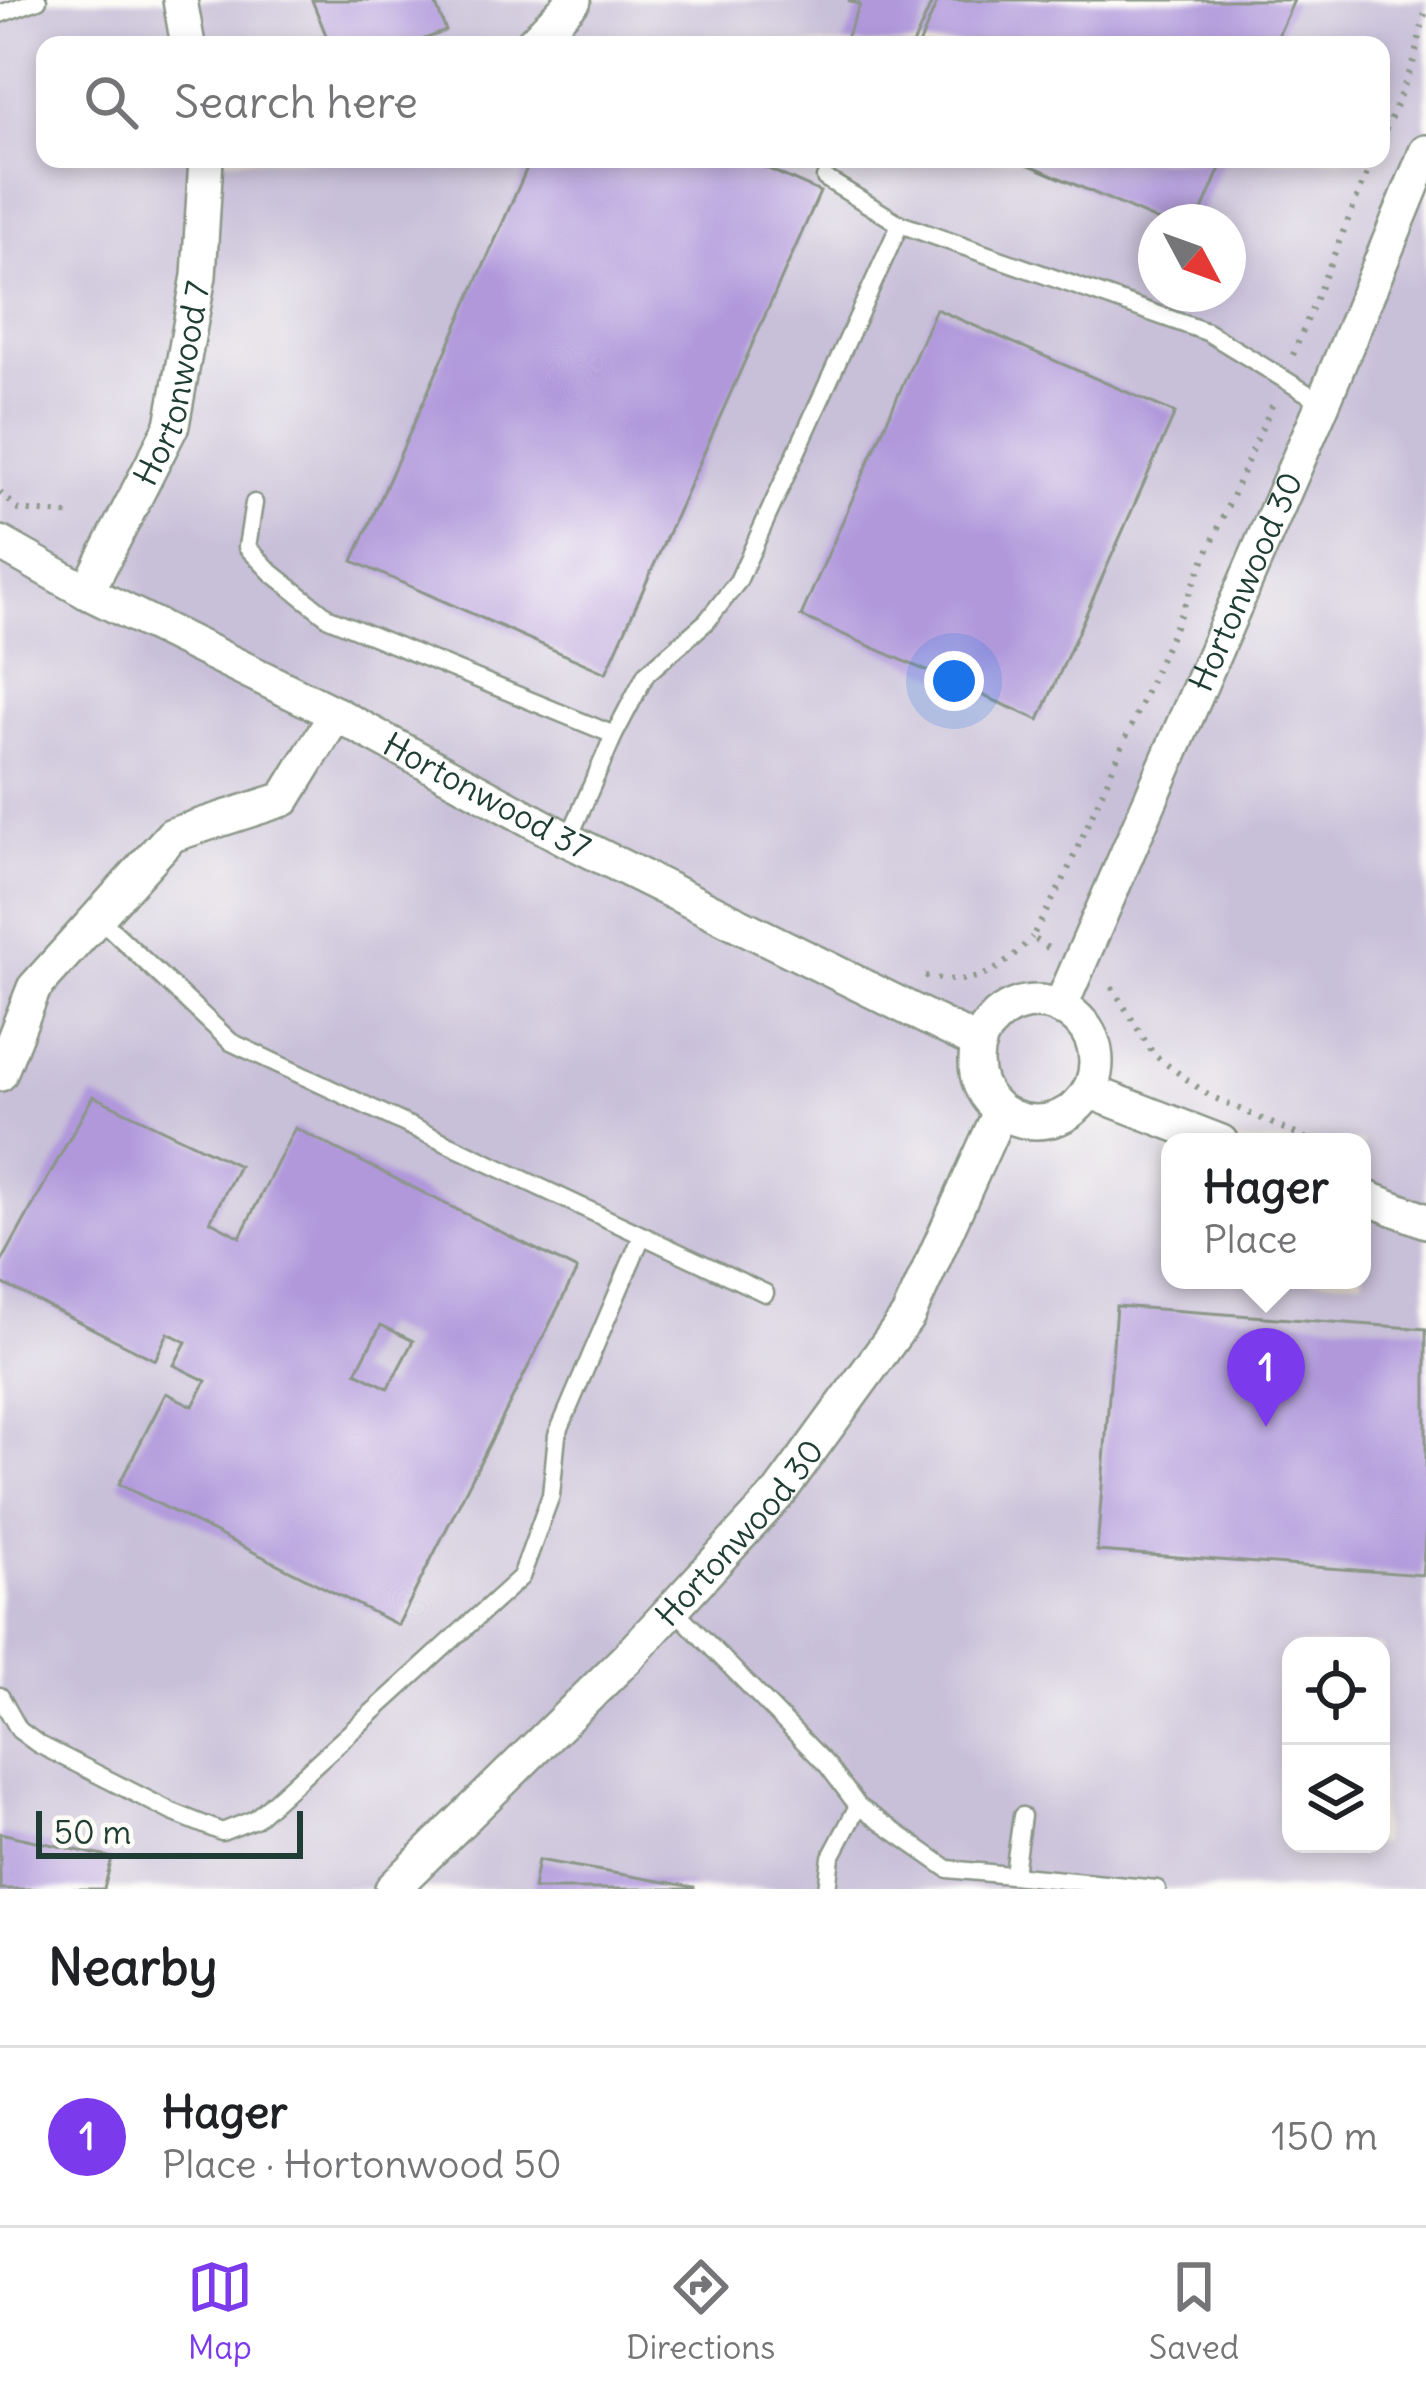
<!DOCTYPE html>
<meta charset="utf-8">
<style>
:root{--surface:#fff;--page:#f2f2f2;--text:#202124;--muted:#757577;--line:#e0e0e0;--accent:#7c3aed}
body{margin:0;font-family:Delius,sans-serif;background:var(--page);color:var(--text)}
.controls{position:absolute;right:36px;bottom:36px;display:grid;overflow:hidden;border-radius:24px;box-shadow:0 6px 18px #0003}
.controls button{width:108px;height:108px;display:grid;place-items:center;padding:0;border:0;border-bottom:3px solid var(--line);background:var(--surface);color:var(--text);font:60px sans-serif}
.compass{position:absolute;left:1138px;top:204px;width:108px;height:108px;border-radius:50%;background:var(--surface);box-shadow:0 6px 18px #0003;rotate:131deg}
.scale{position:absolute;left:36px;bottom:30px;width:267px;box-sizing:border-box;padding-left:12px;border:6px solid #1f3d34;border-top:0;font-size:33px;line-height:42px;white-space:nowrap;color:#1f3d34;-webkit-text-stroke:9px #fdfcf7;paint-order:stroke}
.you{position:absolute;left:954px;top:681px;width:42px;height:42px;margin:-30px;border:9px solid #fff;border-radius:50%;background:#1a73e8;box-shadow:0 0 0 18px #1a73e833}
.badge{display:grid;place-items:center;width:78px;height:78px;border-radius:50%;background:var(--accent);color:#fff;font-size:39px;font-weight:700}
.pin{position:absolute;translate:-50% -99px;filter:drop-shadow(0 3px 6px #0008)}
.pin::after{content:'';position:absolute;top:63px;width:42px;height:36px;background:inherit;clip-path:polygon(0 0,100% 0,50% 100%)}
.popup{position:absolute;left:1161px;top:1133px;width:210px;height:156px;box-sizing:border-box;display:grid;place-content:center;border-radius:24px;background:var(--surface);filter:drop-shadow(0 3px 9px #0005);font-size:39px;white-space:nowrap;color:var(--muted)}
.popup b{font-size:45px;color:var(--text)}
.popup::after{content:'';position:absolute;left:50%;top:100%;margin-left:-24px;border:24px solid transparent;border-top-color:var(--surface)}
.list{margin:0;padding:0;list-style:none}
h2{display:flex;justify-content:space-between;align-items:center;height:156px;margin:0;padding:0 48px;font-size:51px}
h2 small{font-size:39px;font-weight:400;color:var(--muted)}
.list li{display:grid;grid-template-columns:78px 1fr auto;gap:36px;align-items:center;box-sizing:border-box;height:180px;padding:0 48px;border-top:3px solid var(--line)}
.list b{display:block;font-size:45px;white-space:nowrap}
.list p{margin:0;font-size:39px;white-space:nowrap;color:var(--muted)}
.list em{font-size:39px;font-style:normal;color:var(--muted)}
.icon{flex:none;width:66px;height:66px;fill:none;stroke:currentColor;stroke-width:2;stroke-linecap:round;stroke-linejoin:round}
.map{position:relative;flex:none;width:1426px;height:1889px;overflow:hidden}
.search{position:absolute;background:var(--surface);box-shadow:0 6px 18px #0003;left:36px;right:36px;top:36px;height:132px;display:flex;align-items:center;gap:30px;box-sizing:border-box;padding:0 42px;border-radius:24px;color:var(--muted);font-size:45px}
.sheet{height:336px;background:var(--surface)}
nav{display:flex;justify-content:space-around;align-items:center;box-sizing:border-box;height:168px;border-top:3px solid var(--line);background:var(--surface);font-size:33px;color:var(--muted)}
nav a{display:grid;justify-items:center;gap:6px}
nav .on{color:var(--accent)}
.map>svg:first-child{display:block}
</style>
<div class="map">
<svg width="1426" height="1889" viewBox="0 0 1426 1889">
<rect width="100%" height="100%" fill="#fdfcf7"/>
<filter id="ink" filterUnits="userSpaceOnUse"><feTurbulence type="fractalNoise" baseFrequency=".00833" numOctaves="2"/><feDisplacementMap in="SourceGraphic" scale="24" xChannelSelector="R" yChannelSelector="G"/><feConvolveMatrix kernelMatrix="1 2 1 2 8 2 1 2 1" color-interpolation-filters="sRGB"/></filter>
<filter id="wash" filterUnits="userSpaceOnUse"><feTurbulence type="fractalNoise" baseFrequency=".004" numOctaves="4" result="noise"/><feDisplacementMap in="SourceGraphic" scale="48" xChannelSelector="R" yChannelSelector="G"/><feGaussianBlur stdDeviation="2.7" result="paint"/><feColorMatrix in="noise" values="0 0 0 0 0 0 0 0 0 0 0 0 0 0 0 0 0 1.4 0 .05"/><feComposite in="paint" operator="in"/></filter>
<g filter="url(#wash)">
<rect width="100%" height="100%" fill="#f7eedd"/>
<!-- industrial -->
<path fill="#c8bfd8" fill-rule="evenodd" d="M0,0H1426V1889H0ZM45,45H1381V159H45ZM1156,222H1228V294H1156ZM1170,1142H1362V1280H1170ZM1291,1646H1381V1844H1291Z"/>
<g id="blocks">
<!-- building -->
<g fill="#b098db" fill-rule="evenodd">
<polygon points="312,0 434,0 446,31 409,45 330,45"/>
<polygon points="848,0 933,0 913,45 843,45 860,5"/>
<polygon points="938,0 1294,0 1274,45 919,45"/>
<polygon points="531,159 746,159 820,192 606,673 353,561"/>
<polygon points="1016,159 1224,159 1197,222 1161,222"/>
<polygon points="936,309 1175,413 1039,720 801,616"/>
<path d="M93,1096L239,1166L210,1221L240,1237L295,1128L577,1270L398,1625L119,1484L166,1393L193,1406L206,1381L174,1365L186,1342L168,1333L155,1360L0,1282V1265ZM381,1325L413,1341L388,1388L356,1372Z"/>
<polygon points="1116,1306 1426,1329 1426,1525 1422,1575 1097,1551"/>
<polygon points="0,1833 112,1858 104,1889 0,1889"/>
<polygon points="538,1860 694,1887 694,1889 533,1889"/>
</g>
</g>
</g>
<g filter="url(#ink)">
<use href="#blocks" fill-opacity="0" stroke="#8b9688" stroke-width="3"/>
<g fill="none" stroke-linecap="round" stroke-linejoin="round">
<defs>
<g id="lane">
<polyline points="0,14 38,0"/>
<polyline points="900,224 1207,332 1323,403"/>
<polyline points="254,503 247,547 272,573 329,618 614,735"/>
<polyline points="568,840 614,735 646,674 707,621 738,581 900,224 825,178"/>
<polyline points="98,917 231,1042 765,1293"/>
<polyline points="673,1608 828,1766 858,1806 948,1869 1157,1889"/>
<polyline points="0,1696 19,1730 38,1744 172,1812 222,1832 255,1819 521,1577 551,1495 557,1435 642,1236"/>
<polyline points="1014,1873 1022,1816"/>
<polyline points="827,1889 831,1857 858,1806"/>
</g>
<g id="street">
<polyline points="180,0 188,45"/>
<polyline points="531,45 574,0"/>
<path id="s1" d="M0,543L87,592L336,714L568,840L978,1043"/>
<path id="s2" d="M87,592L172,425L199,276L206,159"/>
<circle cx="1036" cy="1062" r="60"/>
<path id="s3" d="M1060,1008L1323,403L1426,152"/>
<polyline points="0,1074 34,988 172,835 284,799 336,714"/>
<polyline points="1089,1091 1221,1142"/>
<polyline points="1362,1196 1426,1221"/>
<path id="s4" d="M392,1889L627,1658L779,1493L908,1316L1000,1112"/>
</g>
</defs>
<!-- lane casing -->
<use href="#lane" stroke="#8b9688" stroke-width="21"/>
<!-- street casing -->
<use href="#street" stroke="#8b9688" stroke-width="38"/>
<!-- path -->
<g stroke="#8b9688" stroke-width="6" stroke-dasharray="3 9" stroke-linecap="butt">
<polyline points="1381,141 1413,64 1426,9"/>
<polyline points="1293,355 1373,159"/>
<polyline points="0,492 19,510 75,515"/>
<polyline points="1048,948 1032,937 1063,881 1274,401"/>
<path d="M925,976C975,987 998,974 1032,937"/>
<polyline points="1112,987 1154,1055 1208,1095 1314,1142"/>
</g>
<!-- lane -->
<use href="#lane" stroke="#fff" stroke-width="16"/>
<!-- street -->
<use href="#street" stroke="#fff" stroke-width="33"/>
</g>
</g>
<g text-anchor="middle" stroke-width="9" stroke-linejoin="round" paint-order="stroke">
<!-- street labels -->
<g font-size="33" fill="#1f3d34" stroke="#fdfcf7">
<text dy="12" stroke="none"><textPath href="#s2" startOffset="228">Hortonwood 7</textPath></text>
<text dy="12" stroke="none"><textPath href="#s3" startOffset="465">Hortonwood 30</textPath></text>
<text dy="12" stroke="none"><textPath href="#s1" startOffset="549">Hortonwood 37</textPath></text>
<text dy="12" stroke="none"><textPath href="#s4" startOffset="498">Hortonwood 30</textPath></text>
</g>
</g>
</svg>
<div class="controls">
<button><svg class="icon" aria-label="locate" viewBox="0 0 24 24"><circle cx="12" cy="12" r="6"/><path d="M12 2v4M12 18v4M2 12h4M18 12h4"/></svg></button>
<button><svg class="icon" aria-label="layers" viewBox="0 0 24 24"><path d="M12 4l9 5-9 5-9-5zM3 14l9 5 9-5"/></svg></button>
</div>
<svg class="compass" viewBox="-18 -18 36 36"><path d="M0-13l5 13h-10z" fill="#e53935"/><path d="M0 13l5-13h-10z" fill="#757577"/></svg>
<div class="scale">50 m</div>
<div class="you"></div>
<div class="pin badge" style="left:1266px;top:1427px">1</div>
<div class="popup"><b>Hager</b>Place</div>
<div class="search"><svg class="icon" aria-label="search" viewBox="0 0 24 24"><circle cx="10" cy="10" r="6"/><path d="M15 15l6 6"/></svg>Search here</div>
</div>
<section class="sheet">
<h2>Nearby<small></small></h2>
<ul class="list">
<li><span class="badge">1</span><div><b>Hager</b><p>Place · Hortonwood 50</p></div><em>150 m</em></li>
</ul>
</section>
<nav>
<a class="on"><svg class="icon" aria-label="map" viewBox="0 0 24 24"><path d="M3 6l6-2 6 2 6-2v14l-6 2-6-2-6 2zM9 4v14M15 6v14"/></svg>Map</a>
<a><svg class="icon" aria-label="directions" viewBox="0 0 24 24"><path d="M12 3l9 9-9 9-9-9zM9 14v-3h6M13 9l2 2-2 2"/></svg>Directions</a>
<a><svg class="icon" aria-label="saved" viewBox="0 0 24 24"><path d="M7 4h10v16l-5-4-5 4z"/></svg>Saved</a>
</nav>
